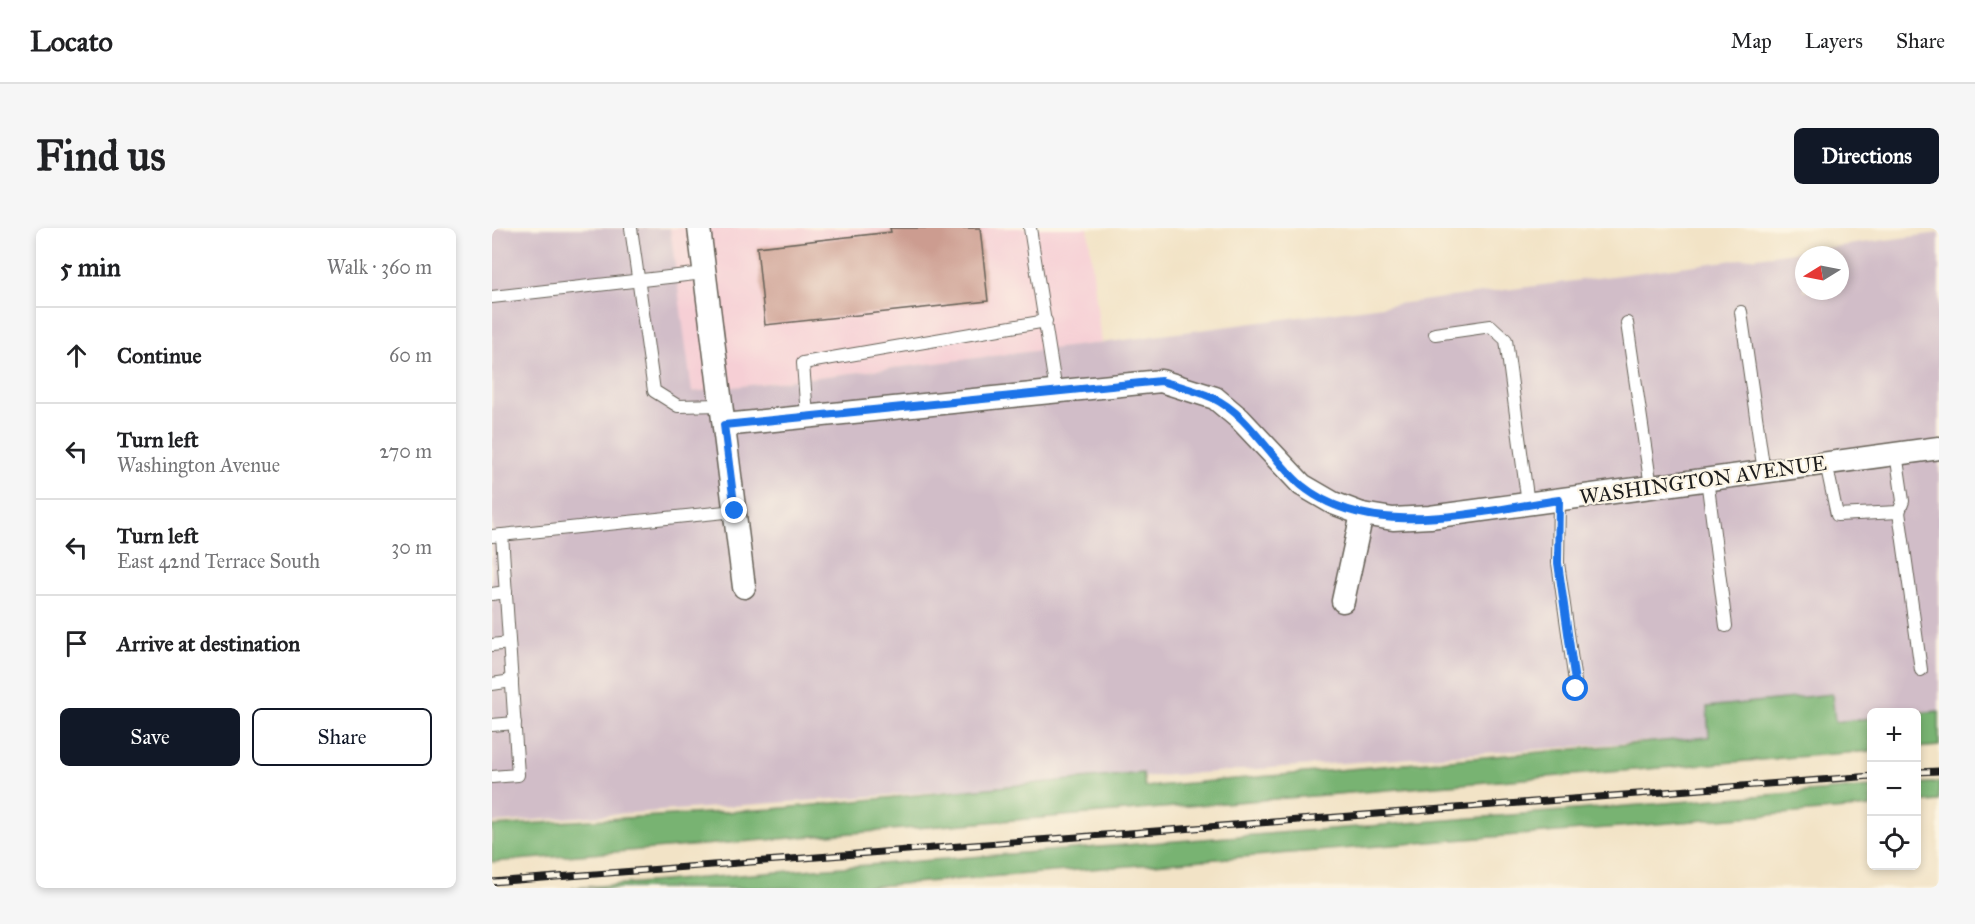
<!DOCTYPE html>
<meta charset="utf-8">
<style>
:root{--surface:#fff;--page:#f6f6f6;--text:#202124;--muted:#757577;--line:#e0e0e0;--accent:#111827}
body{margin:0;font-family:"IM FELL Great Primer",serif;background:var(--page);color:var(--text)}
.controls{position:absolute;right:18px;bottom:18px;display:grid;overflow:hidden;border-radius:9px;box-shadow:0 3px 9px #0003}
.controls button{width:54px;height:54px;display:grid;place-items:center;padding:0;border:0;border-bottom:2px solid var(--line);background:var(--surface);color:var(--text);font:30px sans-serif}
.compass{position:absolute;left:1303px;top:18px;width:54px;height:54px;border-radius:50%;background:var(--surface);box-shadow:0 3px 9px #0003;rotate:260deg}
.stop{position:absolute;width:18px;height:18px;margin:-14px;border:4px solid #1a73e8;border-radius:50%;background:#fff}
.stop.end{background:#1a73e8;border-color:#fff;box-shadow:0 2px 6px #0008}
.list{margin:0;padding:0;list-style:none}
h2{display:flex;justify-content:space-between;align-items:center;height:78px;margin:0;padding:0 24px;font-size:26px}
h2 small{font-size:20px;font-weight:400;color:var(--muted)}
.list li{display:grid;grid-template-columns:39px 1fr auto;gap:18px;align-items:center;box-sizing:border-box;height:96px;padding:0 24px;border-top:2px solid var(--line)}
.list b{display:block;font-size:22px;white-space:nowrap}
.list p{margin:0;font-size:20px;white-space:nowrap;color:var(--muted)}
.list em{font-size:20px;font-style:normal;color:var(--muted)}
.actions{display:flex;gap:12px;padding:18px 24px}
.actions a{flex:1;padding:14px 0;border:2px solid var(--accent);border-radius:9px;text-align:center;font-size:21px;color:var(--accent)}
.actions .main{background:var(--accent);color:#fff}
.icon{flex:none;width:33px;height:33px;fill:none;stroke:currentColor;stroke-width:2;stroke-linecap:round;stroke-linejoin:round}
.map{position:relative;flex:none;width:1447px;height:660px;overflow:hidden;border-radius:9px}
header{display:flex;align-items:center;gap:36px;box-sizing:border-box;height:84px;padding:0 30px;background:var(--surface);border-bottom:2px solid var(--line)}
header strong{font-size:28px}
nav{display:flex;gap:33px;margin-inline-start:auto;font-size:21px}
.intro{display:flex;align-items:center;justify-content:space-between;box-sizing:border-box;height:144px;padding:0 36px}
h1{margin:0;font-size:42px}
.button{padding:15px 27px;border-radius:9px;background:var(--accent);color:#fff;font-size:21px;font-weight:700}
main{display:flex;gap:36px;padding:0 36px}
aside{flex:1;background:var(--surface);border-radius:9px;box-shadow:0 3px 9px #0003}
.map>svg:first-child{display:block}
</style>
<header>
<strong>Locato</strong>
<nav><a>Map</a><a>Layers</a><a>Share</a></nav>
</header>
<div class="intro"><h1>Find us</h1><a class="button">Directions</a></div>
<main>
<aside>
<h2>5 min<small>Walk · 360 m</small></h2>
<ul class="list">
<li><svg class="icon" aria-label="ahead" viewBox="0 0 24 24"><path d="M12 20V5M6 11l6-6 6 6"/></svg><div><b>Continue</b></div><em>60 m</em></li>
<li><svg class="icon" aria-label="left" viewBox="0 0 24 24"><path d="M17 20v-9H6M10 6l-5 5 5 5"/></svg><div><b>Turn left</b><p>Washington Avenue</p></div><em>270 m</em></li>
<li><svg class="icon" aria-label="left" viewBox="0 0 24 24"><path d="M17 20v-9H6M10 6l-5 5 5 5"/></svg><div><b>Turn left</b><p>East 42nd Terrace South</p></div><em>30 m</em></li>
<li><svg class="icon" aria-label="arrive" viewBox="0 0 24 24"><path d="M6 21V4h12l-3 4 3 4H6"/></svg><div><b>Arrive at destination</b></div></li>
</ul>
<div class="actions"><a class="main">Save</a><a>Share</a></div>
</aside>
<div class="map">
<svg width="1447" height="660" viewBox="0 0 1447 660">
<rect width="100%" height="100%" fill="#fcf5e5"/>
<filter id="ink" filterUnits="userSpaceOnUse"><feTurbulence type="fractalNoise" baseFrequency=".0167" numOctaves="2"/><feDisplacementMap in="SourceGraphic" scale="12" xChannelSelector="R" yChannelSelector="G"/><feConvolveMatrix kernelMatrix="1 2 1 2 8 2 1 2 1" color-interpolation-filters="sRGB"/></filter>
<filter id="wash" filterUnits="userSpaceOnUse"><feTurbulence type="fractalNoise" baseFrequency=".008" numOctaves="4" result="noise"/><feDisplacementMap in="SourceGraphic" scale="24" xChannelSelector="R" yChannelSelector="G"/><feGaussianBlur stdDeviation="1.35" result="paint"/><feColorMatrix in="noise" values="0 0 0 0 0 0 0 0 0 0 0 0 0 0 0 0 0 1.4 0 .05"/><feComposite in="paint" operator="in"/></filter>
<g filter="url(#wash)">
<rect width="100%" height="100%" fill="#f2e3c6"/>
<!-- built -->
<polygon fill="#f6cfd5" points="178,0 596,0 609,115 199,164"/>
<!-- industrial -->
<path fill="#d1bdc8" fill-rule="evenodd" d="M0,0H178L200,164L609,115L1447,5V483L1380,484L1379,490L1343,494L1339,466L1215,479L1217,509L0,595ZM1312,27H1348V63H1312Z"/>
<!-- forest -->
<g fill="#78b372" stroke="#4a6847" stroke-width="1.5">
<polygon points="1340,466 1343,494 1379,490 1379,523 0,634 0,598 281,581 651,545 653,559 1217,509 1215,479"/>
<polygon points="1447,483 1447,518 1425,520 1425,485"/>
<polygon points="1447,554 1447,573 1425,575 1425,556"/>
<polygon points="1379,559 1379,579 358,660 80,660"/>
</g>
<g id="blocks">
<!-- building -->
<polygon fill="#cc9c90" points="398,0 488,0 496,73 273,97 265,19 399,4"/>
</g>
</g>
<g filter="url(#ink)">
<use href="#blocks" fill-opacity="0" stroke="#676258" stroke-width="1.5"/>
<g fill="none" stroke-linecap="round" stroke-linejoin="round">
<defs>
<g id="lane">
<polyline points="139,0 162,163 186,178 229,177"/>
<polyline points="538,0 564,164"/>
<polyline points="0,69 212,45"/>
<polyline points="1249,84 1272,244"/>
<polyline points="1135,95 1159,259"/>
<polyline points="943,106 999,98 1014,112 1036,276"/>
<polyline points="315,188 311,135 554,93"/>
<polyline points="1334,235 1345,287 1407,284 1411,273 1404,225"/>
<polyline points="1215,251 1234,398"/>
<polyline points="1067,272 1066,335 1084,461"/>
<polyline points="1407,284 1429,442"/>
<polyline points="0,308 243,283"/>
<polyline points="0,366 14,364"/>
<polyline points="0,417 17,415"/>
<polyline points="0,456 20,453"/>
<polyline points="0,497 23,495"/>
<polyline points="0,549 26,547 10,307"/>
</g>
<g id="street">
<polyline points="207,0 252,359"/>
<polyline points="232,197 669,153 723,170 748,191 810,257 841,275 870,286 901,291 938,289 1447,220"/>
<polyline points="851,373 870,286"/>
</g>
</defs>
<!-- lane casing -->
<use href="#lane" stroke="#676258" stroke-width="14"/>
<!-- street casing -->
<use href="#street" stroke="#676258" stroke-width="25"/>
<!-- lane -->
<use href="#lane" stroke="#fff" stroke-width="12"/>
<!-- street -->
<use href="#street" stroke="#fff" stroke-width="22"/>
<defs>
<g id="rail">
<polyline points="1424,544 1447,543"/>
<polyline points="0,654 1380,548"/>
</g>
</defs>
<!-- rail casing -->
<use href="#rail" stroke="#1c1c1c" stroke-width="7"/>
<!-- rail -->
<use href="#rail" stroke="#fcf5e5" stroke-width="4.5" stroke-dasharray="14" stroke-linecap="butt"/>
</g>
</g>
<g fill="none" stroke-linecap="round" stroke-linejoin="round" filter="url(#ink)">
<!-- route -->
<path stroke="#1a73e8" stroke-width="8" d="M243,283L232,197L669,153C686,158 705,162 721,170C756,186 780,232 809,257C878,314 987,283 1067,272L1066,335L1084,461"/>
</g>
<g text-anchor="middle" stroke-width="4.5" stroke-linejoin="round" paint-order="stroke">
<!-- street labels -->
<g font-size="21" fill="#1c1c1c" stroke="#fcf5e5">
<text transform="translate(1211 252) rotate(-8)" y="7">WASHINGTON AVENUE</text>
</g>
</g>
</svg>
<div class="controls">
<button>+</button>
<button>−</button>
<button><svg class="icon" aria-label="locate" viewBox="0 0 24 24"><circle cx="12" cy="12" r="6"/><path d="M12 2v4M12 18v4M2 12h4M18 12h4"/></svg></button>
</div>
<svg class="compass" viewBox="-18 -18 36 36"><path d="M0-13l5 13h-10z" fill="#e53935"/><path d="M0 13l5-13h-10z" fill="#757577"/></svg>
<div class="stop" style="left:1084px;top:461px"></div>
<div class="stop end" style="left:243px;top:283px"></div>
</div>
</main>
